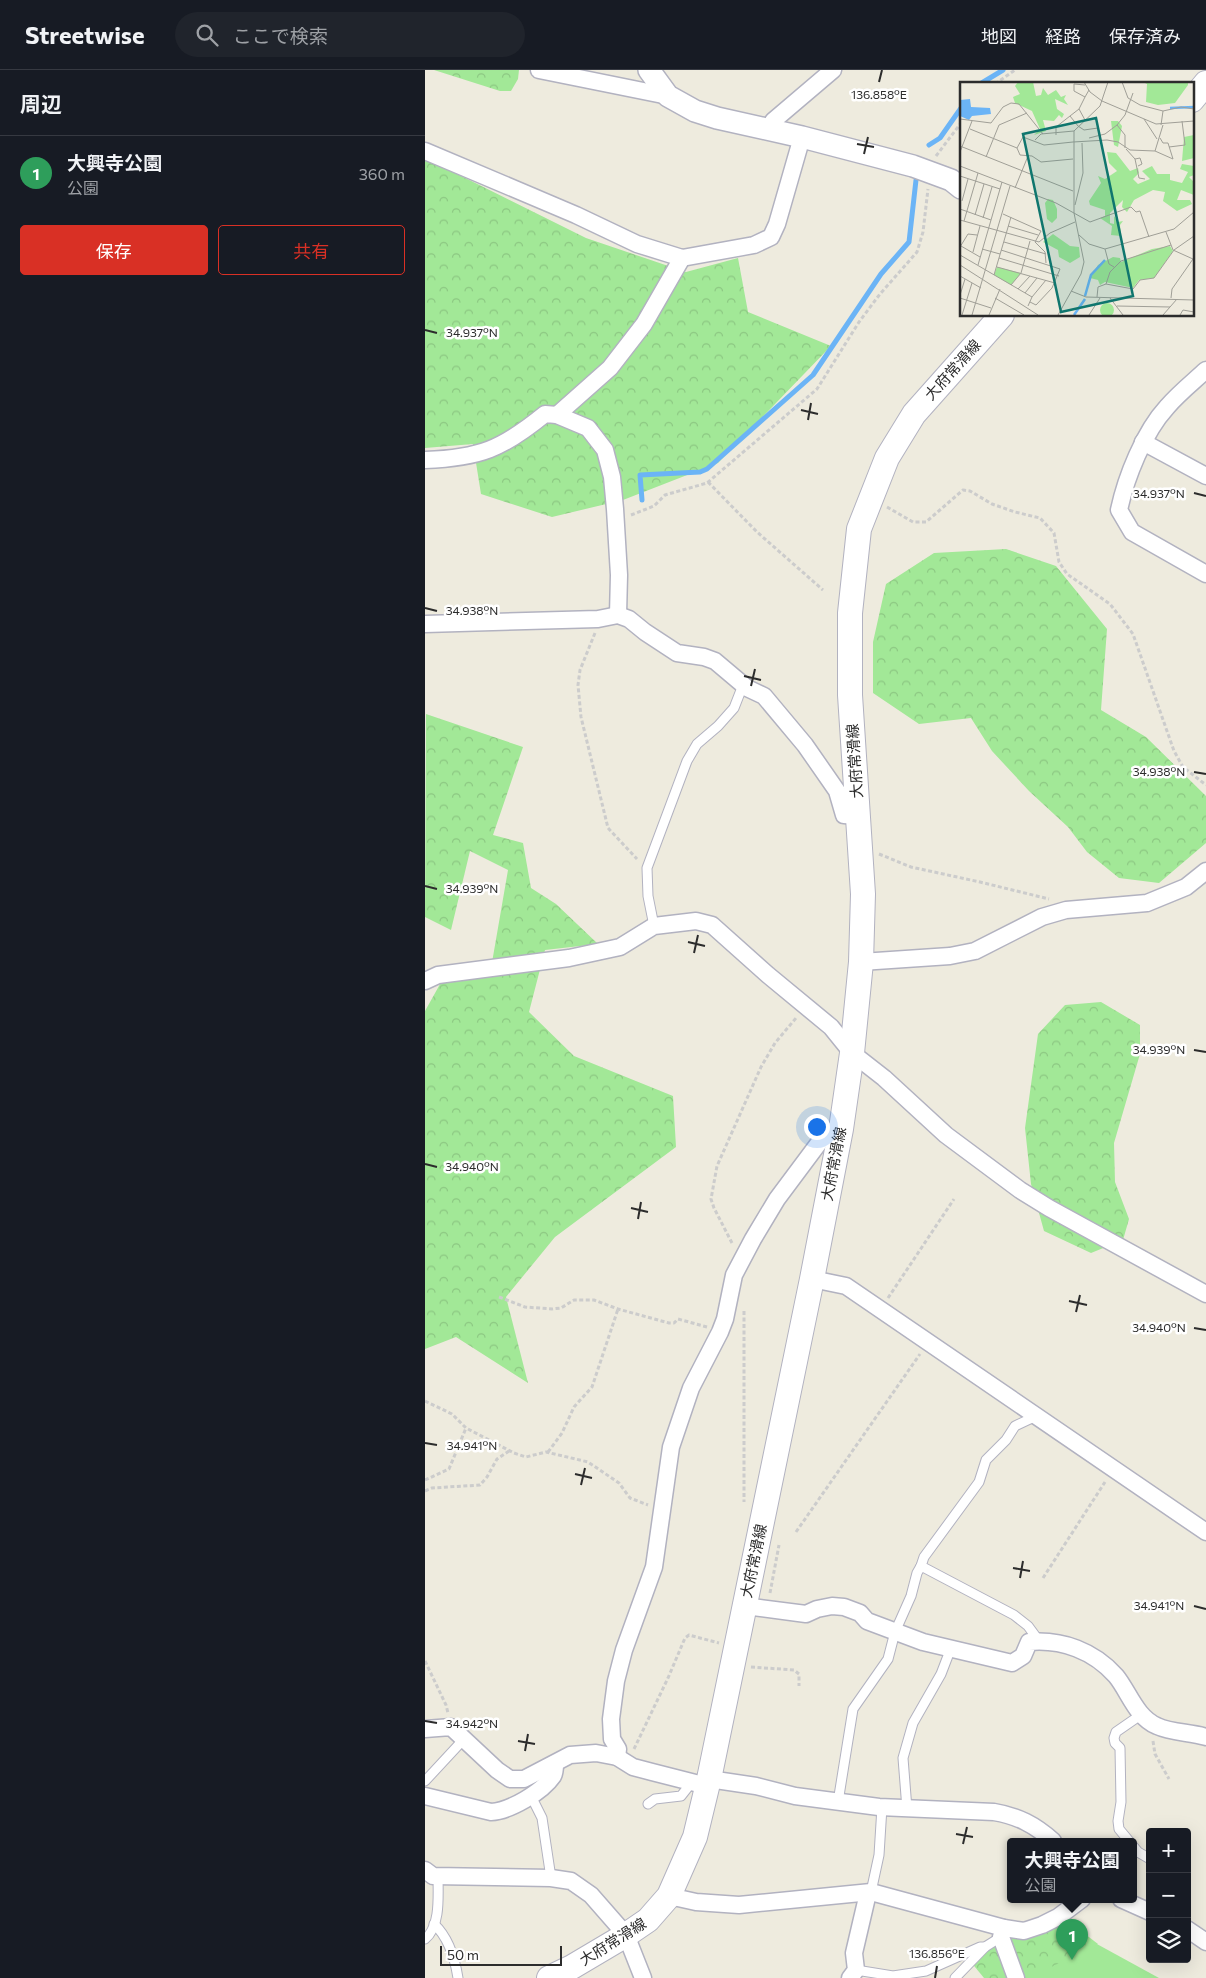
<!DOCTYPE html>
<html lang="ja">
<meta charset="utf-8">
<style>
:root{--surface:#171b24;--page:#20242c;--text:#f1f3f6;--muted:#9ea1a6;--line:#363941;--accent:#d93025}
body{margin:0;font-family:Commissioner,"Noto Sans JP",sans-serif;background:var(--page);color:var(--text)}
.controls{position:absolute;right:15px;bottom:15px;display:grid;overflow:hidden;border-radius:5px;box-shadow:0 5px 20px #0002}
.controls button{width:45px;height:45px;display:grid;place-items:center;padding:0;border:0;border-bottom:1px solid var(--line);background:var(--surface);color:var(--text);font:25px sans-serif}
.scale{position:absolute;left:15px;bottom:12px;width:122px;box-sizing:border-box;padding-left:5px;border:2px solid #2c2c2c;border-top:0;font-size:14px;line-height:18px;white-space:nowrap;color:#2c2c2c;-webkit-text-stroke:4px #fff;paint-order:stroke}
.you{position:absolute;left:391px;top:1056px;width:18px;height:18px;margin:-12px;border:4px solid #fff;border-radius:50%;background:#1a73e8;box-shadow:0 0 0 8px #1a73e833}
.badge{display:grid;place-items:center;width:32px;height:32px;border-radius:50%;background:var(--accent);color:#fff;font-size:16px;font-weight:700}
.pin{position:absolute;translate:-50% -41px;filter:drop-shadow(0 1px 2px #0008)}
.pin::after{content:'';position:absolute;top:26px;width:18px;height:15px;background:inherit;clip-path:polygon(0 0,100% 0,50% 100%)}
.popup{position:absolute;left:582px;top:1768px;width:130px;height:65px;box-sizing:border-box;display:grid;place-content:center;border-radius:5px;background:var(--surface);filter:drop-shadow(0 1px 4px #0005);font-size:16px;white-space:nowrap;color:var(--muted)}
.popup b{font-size:19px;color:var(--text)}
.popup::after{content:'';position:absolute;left:50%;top:100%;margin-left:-10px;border:10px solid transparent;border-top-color:var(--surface)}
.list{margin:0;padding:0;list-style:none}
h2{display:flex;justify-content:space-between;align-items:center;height:65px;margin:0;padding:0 20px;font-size:21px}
h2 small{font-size:16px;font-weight:400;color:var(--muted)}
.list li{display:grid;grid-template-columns:32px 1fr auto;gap:15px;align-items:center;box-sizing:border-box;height:75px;padding:0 20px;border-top:1px solid var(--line)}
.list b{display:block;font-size:19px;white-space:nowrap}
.list p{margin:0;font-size:16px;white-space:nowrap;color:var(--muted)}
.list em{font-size:16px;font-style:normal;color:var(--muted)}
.actions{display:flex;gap:10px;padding:15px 20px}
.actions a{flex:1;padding:11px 0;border:1px solid var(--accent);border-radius:5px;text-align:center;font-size:18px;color:var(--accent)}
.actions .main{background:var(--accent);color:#fff}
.icon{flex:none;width:28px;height:28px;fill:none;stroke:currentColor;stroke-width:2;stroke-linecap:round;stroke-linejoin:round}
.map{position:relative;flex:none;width:781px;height:1908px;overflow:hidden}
header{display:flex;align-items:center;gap:30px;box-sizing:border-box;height:70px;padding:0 25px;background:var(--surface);border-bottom:1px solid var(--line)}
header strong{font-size:24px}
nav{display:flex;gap:28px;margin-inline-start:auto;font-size:18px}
.search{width:350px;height:45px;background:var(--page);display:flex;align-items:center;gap:12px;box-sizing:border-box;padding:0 18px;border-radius:28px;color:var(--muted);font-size:19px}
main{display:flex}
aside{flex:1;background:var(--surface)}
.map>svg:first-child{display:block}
</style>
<header>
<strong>Streetwise</strong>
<div class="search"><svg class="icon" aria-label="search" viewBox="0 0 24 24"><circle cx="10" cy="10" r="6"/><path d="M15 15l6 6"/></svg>ここで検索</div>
<nav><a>地図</a><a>経路</a><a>保存済み</a></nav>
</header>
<main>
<aside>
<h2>周辺<small></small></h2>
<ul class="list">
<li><span class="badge" style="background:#2e9e5b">1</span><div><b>大興寺公園</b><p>公園</p></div><em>360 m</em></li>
</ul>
<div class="actions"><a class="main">保存</a><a>共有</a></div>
</aside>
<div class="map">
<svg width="781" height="1908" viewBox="0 0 781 1908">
<defs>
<pattern id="forest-crowns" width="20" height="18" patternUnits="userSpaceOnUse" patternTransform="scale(1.25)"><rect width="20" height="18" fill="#a2e897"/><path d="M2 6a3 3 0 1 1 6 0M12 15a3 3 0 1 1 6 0" fill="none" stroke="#8cc782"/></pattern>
</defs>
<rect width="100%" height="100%" fill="#eeebde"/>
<!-- grass -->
<polygon fill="#a2e897" points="639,1856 734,1908 600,1908"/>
<!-- forest -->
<g fill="url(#forest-crowns)">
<polygon points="9,0 94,0 93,9 86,21 75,21"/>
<polygon points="0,88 161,168 261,202 313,188 323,242 406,276 293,393 198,430 127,447 56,424 48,374 0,378"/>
<polygon points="581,479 631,496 682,559 676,640 721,667 781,726 781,773 734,813 694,808 662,782 643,757 604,721 567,681 546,648 494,654 448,623 448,572 461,514 509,483"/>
<polygon points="1,644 98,677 68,765 98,773 106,818 131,834 173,874 120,880 104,942 149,986 248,1026 251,1077 130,1167 81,1227 103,1313 31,1267 0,1279 0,941 19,907 65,904 83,800 45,781 26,860 0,847"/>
<polygon points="676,932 715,955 715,984 689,1073 690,1112 704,1149 698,1170 666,1183 619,1161 606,1114 600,1058 613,964 640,935"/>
<polygon points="643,1851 673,1874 604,1908 559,1908 541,1886 579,1869"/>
</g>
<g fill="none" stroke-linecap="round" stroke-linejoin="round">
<!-- stream -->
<g stroke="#6bb4f6" stroke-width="5">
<polyline points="555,14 578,0"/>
<polyline points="504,75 515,68 536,38"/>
<polyline points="217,430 215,405 275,402 282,399 388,305 456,204 484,172 491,110"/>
</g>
<defs>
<g id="service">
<polyline points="229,856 223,826 222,798 262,691 272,674 293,656 309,638 318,615"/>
<polyline points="610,1343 607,1348 590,1356 581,1370 561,1390 554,1412 499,1487 496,1496 589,1545 603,1556 614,1571"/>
<polyline points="0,1711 39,1669"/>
<polyline points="106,1726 117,1748 126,1808"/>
<polyline points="413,1732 428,1639 463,1589 470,1562 486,1526 492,1503 496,1496"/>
<polyline points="223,1734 230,1729 256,1726 267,1712"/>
<polyline points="482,1739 478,1688 488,1653 516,1604 526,1578"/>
<polyline points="704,1771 694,1759 693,1751 696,1732 695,1678 690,1673 689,1668 691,1662 717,1644"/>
<polyline points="708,1776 713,1782 725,1789"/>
<polyline points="446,1822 454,1785 457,1737"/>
<path d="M9,1854C23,1867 30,1889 33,1908"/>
<path d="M0,1869C16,1856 13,1825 13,1806"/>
<polyline points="431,1900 468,1906 501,1901 555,1877 560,1877 576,1867"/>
<polyline points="530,1908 560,1877"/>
</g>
<g id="minor">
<polyline points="114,0 243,26"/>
<polyline points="348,51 408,0"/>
<polyline points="0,81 151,145 212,174 257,188 329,175 346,167 352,154 377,67"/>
<path d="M781,300C768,312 754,323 742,337C719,362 701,407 694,440L707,462L781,504"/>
<polyline points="132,345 185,298 219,254 257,188"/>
<polyline points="718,372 781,406"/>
<path d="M0,390C55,388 77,379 120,344L132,345L163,358L180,380L187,407L190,439L194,505L193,545"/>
<polyline points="0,554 173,549 193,545 204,549 220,562 252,583 279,587 290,591 322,618 339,626 380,675 412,721 419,745 433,746"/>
<polyline points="436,892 525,886 550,881 617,847 641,840 722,833 761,817 781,801"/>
<polyline points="0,911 13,905 144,888 195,877 229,856 271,851 287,855 343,905 406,957 427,983 459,1008 521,1065 595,1120 624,1138 781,1224"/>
<polyline points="387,1209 421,1216 781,1462"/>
<path d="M320,1536L381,1544L392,1539L407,1536L419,1537L435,1543L442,1551L498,1572L587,1593L598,1586L604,1572C637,1569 669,1581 691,1606C704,1622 711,1647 732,1656C747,1663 766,1662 781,1667"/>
<polyline points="0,1659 26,1657 72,1700 85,1709 99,1709 145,1685 171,1683 192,1687 208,1697 227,1702 282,1716"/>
<polyline points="192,1687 193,1679 187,1669 186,1649 191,1611 199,1580 229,1497 246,1377 266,1318 295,1262 300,1249 309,1205 328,1169 352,1129 402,1062 416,1059"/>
<path d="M284,1709L331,1716L370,1726L454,1737L569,1742C593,1746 610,1755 628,1771"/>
<path d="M0,1726L66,1742C85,1741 117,1722 128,1706C130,1703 130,1698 130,1694"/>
<polyline points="0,1800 8,1806 126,1808 146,1811 166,1825 201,1865 218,1908"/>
<polyline points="244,1826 271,1832 314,1835 446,1822 579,1858 599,1861 617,1855 633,1847 657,1829"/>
<polyline points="696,1829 725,1842"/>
<polyline points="579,1858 576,1867 591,1908"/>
<polyline points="762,1859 781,1872"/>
<polyline points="425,1908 431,1900 429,1883 443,1823"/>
</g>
<polyline id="tertiary" points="224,0 243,26 270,41 292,48 377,67 488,96 526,110 536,118"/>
<g id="secondary">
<polyline points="767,30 781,13"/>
<polyline points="124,1908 147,1897 201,1865 223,1850 244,1826 270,1767 284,1709 387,1209 416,1059 427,983 436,892 438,824 425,625 425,543 434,459 462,388 489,344 577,245"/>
</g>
</defs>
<!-- service casing -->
<use href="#service" stroke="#b2b2c0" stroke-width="11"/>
<!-- minor casing -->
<use href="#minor" stroke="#b2b2c0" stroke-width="19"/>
<!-- tertiary casing -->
<use href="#tertiary" stroke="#b2b2c0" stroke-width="24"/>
<!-- secondary casing -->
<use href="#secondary" stroke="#b2b2c0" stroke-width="26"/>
<!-- path -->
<g stroke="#ccc" stroke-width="3" stroke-dasharray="4 2.5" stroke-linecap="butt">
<polyline points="570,14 590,0"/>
<polyline points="511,86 536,53"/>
<polyline points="767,191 769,193"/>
<polyline points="283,412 332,462 398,520"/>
<polyline points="462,437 488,452 501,452 538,420 545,421 567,434 590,442 615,448 629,463 634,492 642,504 685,534 708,564 749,681 758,697 781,715"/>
<polyline points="206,445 229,436 240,425 282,413 392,319 434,252 455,224 492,182 498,162 503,119"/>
<polyline points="170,563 155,600 153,615 156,647 183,758 212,789"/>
<polyline points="454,784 486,797 555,812 624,829"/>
<polyline points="307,1173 289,1138 286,1129 292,1096 336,997 350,973 371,948"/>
<polyline points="74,1227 100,1237 127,1239 136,1238 149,1230 169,1230 193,1239 244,1253 249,1253 253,1249 282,1257"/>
<polyline points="463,1228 529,1129"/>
<polyline points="319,1241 319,1432"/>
<polyline points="0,1331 27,1344 41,1358 89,1383 101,1387 121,1382 163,1392 194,1413 205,1428 223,1435"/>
<polyline points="123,1382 137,1363 149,1337 167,1317 193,1239"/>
<polyline points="0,1410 24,1399 41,1358"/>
<polyline points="0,1421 7,1418 55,1415 62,1407 72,1389 84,1381"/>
<polyline points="371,1462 495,1284"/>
<polyline points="618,1508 680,1412"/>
<polyline points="345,1523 354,1475"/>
<polyline points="0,1591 21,1635 23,1643"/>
<polyline points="326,1597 369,1600 374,1604 374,1616"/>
<polyline points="728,1671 730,1684 744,1709"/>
<polyline points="209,1679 243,1608 260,1568 264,1565 294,1573"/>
</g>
<!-- service -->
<use href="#service" stroke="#fff" stroke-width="9"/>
<!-- minor -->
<use href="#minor" stroke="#fff" stroke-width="16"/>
<!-- tertiary -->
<use href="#tertiary" stroke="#fff" stroke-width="21"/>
<!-- secondary -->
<use href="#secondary" stroke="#fff" stroke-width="24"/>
</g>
<!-- ticks -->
<path fill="none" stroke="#2c2c2c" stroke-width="2" d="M454,12L457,0M432,74L449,77M439,84L443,67M0,260L12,263M376,340L393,344M383,350L386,333M769,423L781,426M0,538L12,541M319,606L336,610M326,616L330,599M769,702L781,704M0,816L12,819M263,872L280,876M269,883L273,865M769,980L781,982M0,1094L12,1097M206,1138L223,1142M213,1149L216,1132M644,1231L662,1235M651,1242L655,1225M769,1258L781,1260M0,1373L12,1375M150,1404L167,1408M156,1415L160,1398M588,1498L605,1501M595,1508L598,1491M769,1536L781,1539M0,1651L12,1653M93,1671L110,1674M100,1681L103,1664M531,1764L548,1767M538,1774L542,1757M510,1908L512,1896"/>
<g text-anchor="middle" stroke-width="5" stroke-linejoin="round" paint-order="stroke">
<!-- street labels -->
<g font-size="15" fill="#2c2c2c" stroke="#fff">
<text transform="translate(528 300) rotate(-48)" y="5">大府常滑線</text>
<text transform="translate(430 691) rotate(-94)" y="5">大府常滑線</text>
<text transform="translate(409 1094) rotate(-79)" y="5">大府常滑線</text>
<text transform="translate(329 1491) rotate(-78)" y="5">大府常滑線</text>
<text transform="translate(188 1872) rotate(-32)" y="5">大府常滑線</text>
</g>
</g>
<!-- overview -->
<g transform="translate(535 12)">
<rect width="234" height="234" fill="#eeebde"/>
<path d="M37,185L61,191L51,203L34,193Z" fill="#a2e897"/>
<path d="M58,0H73L76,14L81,13L83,6L88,13L96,8L101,15L106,13L104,17L108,23L95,17L97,27L104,32L102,36L99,33L94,39L83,38L86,49L74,53L80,47L72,29L55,21L53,15L60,12L55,4ZM183,0H228V3L215,21L198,23L186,20L187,2ZM151,39H158L162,44L158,65L154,63ZM234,53V76L222,79L224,55ZM147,70L156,71L170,89L178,86L179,91L173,97L178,102L190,97L182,89L192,84L197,92H210V98L222,101L228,90L220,87L222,82L234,84V93L229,95L234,100V113L221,108L217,118H230L232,122L217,129L203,119L205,110L193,108L174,118L167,130L162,125L163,118L150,131V141L154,142V134L158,140L163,139L160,143L161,154L151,153L152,144L140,136L145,134V128L130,123L129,119L141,101L138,94L145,97L157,89L149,81ZM88,117L93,118L97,127V136L92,141L87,137L85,121ZM93,152L110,164L119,165L120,175L110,181L99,175L98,168L83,160ZM210,164L213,169L194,196L179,198L173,206L145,200L140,203L138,198L130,196L138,183L153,175L160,176L161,180L192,167ZM140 228a7 7 0 1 1 14 0a7 7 0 1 1-14 0Z" fill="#a2e897"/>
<path d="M10,17L11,25L30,26L31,32L12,34L9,38L0,34V18Z" fill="#6bb4f6"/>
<path fill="none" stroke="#6bb4f6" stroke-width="2.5" d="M210,26L234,25M125,214L131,193L145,178M114,233L125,217"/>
<path fill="none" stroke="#a09f97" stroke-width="1" d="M124,0L130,10L142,19L196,42L234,39M162,0L168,16L180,23L203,29M125,3L114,2V9L125,15L129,8M125,15L119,27L125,38M119,27L110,34L118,44L124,48L138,46L139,53M0,37L31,41L43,25L51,21L59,22L83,52M184,37L197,57M157,43L165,53V66M201,43L203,29L221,25L234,27M10,47L57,66L60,73L72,74L81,80L113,77M96,53V45L110,34M129,56L145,52L157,43L165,33L173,11M75,58L81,52L114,49M113,60L147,58L158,60L170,68L195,69L203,43M0,64L113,109M209,65L225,63L222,39M57,66L63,55L84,63L113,60M166,67L175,77L179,96L185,97M195,69L213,77L208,61H203L200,56M0,70L12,39M26,75L39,43L67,31M175,77L180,76L182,82L178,84M0,84L96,121L130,140L171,125L176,130L180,129L189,155M0,94L40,107M55,106L68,74M2,119L8,97M115,123L123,91L122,61M0,127L31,138M43,132L81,149L75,160M15,133L24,102M23,136L32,105M0,138L79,160L90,151L115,140M4,139L18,91M48,144L78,153M206,150L213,168L233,177M119,153L129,162L145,167L214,147L234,130M44,160L86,172M75,160L85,170L86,181M1,164L20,175M0,165L8,152L17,153M22,167L40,172M145,167L149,182L154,185M41,168L100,187L92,206L76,223L70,220M13,170L20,144M0,173L72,215L68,224M39,176L99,194M0,183L78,233M18,183L42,100M37,185L95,201M34,193L51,135M0,194L21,206M146,202L150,190L161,179L211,163M51,203L61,191L70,159M58,207L70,194M111,209L126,215L234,218M65,211L77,196M0,213L5,197M72,215L86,198M137,215L138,205L146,202L173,207L180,198L194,196L214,168L234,154M0,216L31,226M35,216L64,233M150,216L163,233M211,216L212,207L233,177M157,224L210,225M2,233L12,201M12,233L50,104M29,233L40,207M98,233L121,192L124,180L114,131V49L140,24L148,0M129,233L140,216M203,233L217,217M220,233L223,228L234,230"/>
<path fill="#0f766e" fill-opacity="0.15" stroke="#0f766e" stroke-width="2.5" d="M136,36L173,214L101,230L63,52Z"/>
<rect width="234" height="234" fill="none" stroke="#2c2c2c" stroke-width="2.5"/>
</g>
<g font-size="12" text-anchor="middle" fill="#2c2c2c" stroke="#fff" stroke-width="5" stroke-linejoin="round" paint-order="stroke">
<text x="454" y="29">136.858°E</text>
<text x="47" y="267">34.937°N</text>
<text x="734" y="428">34.937°N</text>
<text x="47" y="545">34.938°N</text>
<text x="734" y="706">34.938°N</text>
<text x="47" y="823">34.939°N</text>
<text x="734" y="984">34.939°N</text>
<text x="47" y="1101">34.940°N</text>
<text x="734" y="1262">34.940°N</text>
<text x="47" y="1380">34.941°N</text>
<text x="734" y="1540">34.941°N</text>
<text x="47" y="1658">34.942°N</text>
<text x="512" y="1888">136.856°E</text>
</g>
</svg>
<div class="controls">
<button>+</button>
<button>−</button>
<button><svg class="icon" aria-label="layers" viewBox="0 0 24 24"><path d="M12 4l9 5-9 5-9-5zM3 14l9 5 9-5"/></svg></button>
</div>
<div class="scale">50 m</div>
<div class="you"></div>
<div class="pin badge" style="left:647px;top:1890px;background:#2e9e5b">1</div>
<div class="popup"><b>大興寺公園</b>公園</div>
</div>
</main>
